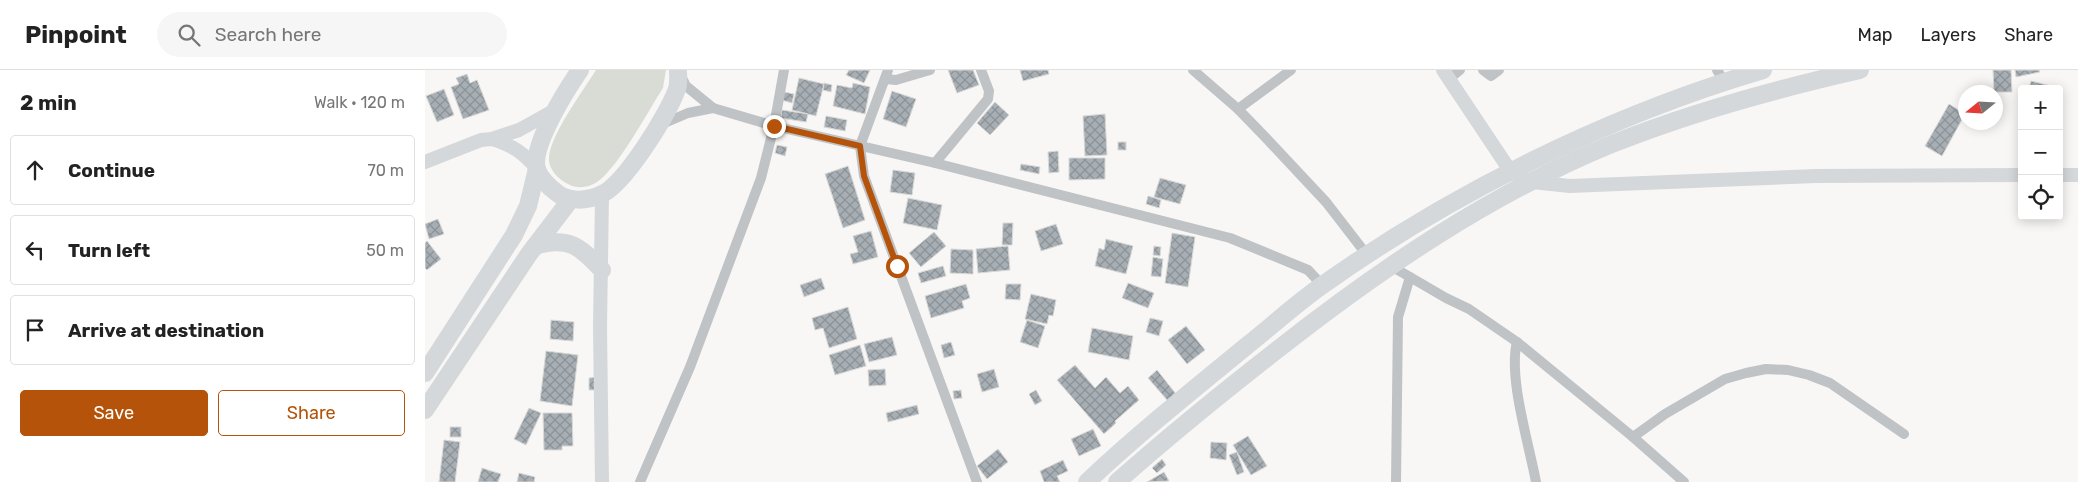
<!DOCTYPE html>
<meta charset="utf-8">
<style>
:root{--surface:#fff;--page:#f6f6f6;--text:#222;--muted:#767676;--line:#e0e0e0;--accent:#b45309}
body{margin:0;font-family:Rubik,sans-serif;background:var(--page);color:var(--text)}
.controls{position:absolute;right:15px;top:15px;display:grid;overflow:hidden;border-radius:5px;box-shadow:0 2px 12px #0003}
.controls button{width:45px;height:45px;display:grid;place-items:center;padding:0;border:0;border-bottom:1px solid var(--line);background:var(--surface);color:var(--text);font:25px sans-serif}
.compass{position:absolute;left:1533px;top:15px;width:45px;height:45px;border-radius:50%;background:var(--surface);box-shadow:0 2px 12px #0003;rotate:252deg}
.stop{position:absolute;width:15px;height:15px;margin:-11px;border:4px solid #b45309;border-radius:50%;background:#fff}
.stop.end{background:#b45309;border-color:#fff;box-shadow:0 1px 5px #0008}
.list{margin:0;padding:0;list-style:none}
h2{display:flex;justify-content:space-between;align-items:center;height:65px;margin:0;padding:0 20px;font-size:21px}
h2 small{font-size:16px;font-weight:400;color:var(--muted)}
.list li{display:grid;grid-template-columns:32px 1fr auto;gap:15px;align-items:center;box-sizing:border-box;height:70px;margin:0 10px 10px;padding:0 10px;border:1px solid var(--line);border-radius:5px}
.list b{display:block;font-size:19px;white-space:nowrap}
.list em{font-size:16px;font-style:normal;color:var(--muted)}
.actions{display:flex;gap:10px;padding:15px 20px}
.actions a{flex:1;padding:11px 0;border:1px solid var(--accent);border-radius:5px;text-align:center;font-size:18px;color:var(--accent)}
.actions .main{background:var(--accent);color:#fff}
.icon{flex:none;width:28px;height:28px;fill:none;stroke:currentColor;stroke-width:2;stroke-linecap:round;stroke-linejoin:round}
.map{position:relative;flex:none;width:1653px;height:412px;overflow:hidden}
header{display:flex;align-items:center;gap:30px;box-sizing:border-box;height:70px;padding:0 25px;background:var(--surface);border-bottom:1px solid var(--line)}
header strong{font-size:24px}
nav{display:flex;gap:28px;margin-inline-start:auto;font-size:18px}
.search{width:350px;height:45px;background:var(--page);display:flex;align-items:center;gap:12px;box-sizing:border-box;padding:0 18px;border-radius:28px;color:var(--muted);font-size:19px}
main{display:flex}
aside{flex:1;background:var(--surface)}
.map>svg:first-child{display:block}
</style>
<header>
<strong>Pinpoint</strong>
<div class="search"><svg class="icon" aria-label="search" viewBox="0 0 24 24"><circle cx="10" cy="10" r="6"/><path d="M15 15l6 6"/></svg>Search here</div>
<nav><a>Map</a><a>Layers</a><a>Share</a></nav>
</header>
<main>
<aside>
<h2>2 min<small>Walk · 120 m</small></h2>
<ul class="list">
<li><svg class="icon" aria-label="ahead" viewBox="0 0 24 24"><path d="M12 20V5M6 11l6-6 6 6"/></svg><div><b>Continue</b></div><em>70 m</em></li>
<li><svg class="icon" aria-label="left" viewBox="0 0 24 24"><path d="M17 20v-9H6M10 6l-5 5 5 5"/></svg><div><b>Turn left</b></div><em>50 m</em></li>
<li><svg class="icon" aria-label="arrive" viewBox="0 0 24 24"><path d="M6 21V4h12l-3 4 3 4H6"/></svg><div><b>Arrive at destination</b></div></li>
</ul>
<div class="actions"><a class="main">Save</a><a>Share</a></div>
</aside>
<div class="map">
<svg width="1653" height="412" viewBox="0 0 1653 412">
<defs>
<pattern id="building-cross-hatch" width="8" height="8" patternUnits="userSpaceOnUse" patternTransform="scale(1.25)"><rect width="8" height="8" fill="#a7afb4"/><path d="M0 0l8 8M0 8l8-8" fill="none" stroke="#8c9398"/></pattern>
</defs>
<rect width="100%" height="100%" fill="#f8f7f5"/>
<!-- green -->
<path fill="#d8dcd4" d="M171,0H241L238,18C223,41 193,98 172,112C163,118 152,119 143,114C133,109 123,99 124,87C126,64 158,21 171,0Z"/>
<!-- building -->
<g fill="url(#building-cross-hatch)" stroke="#d9d9d7">
<polygon points="424,0 445,0 439,13 421,5"/>
<polygon points="523,0 548,0 554,15 532,23"/>
<polygon points="595,0 623,0 624,4 598,11"/>
<polygon points="1568,0 1586,0 1587,22 1569,22"/>
<polygon points="1590,0 1614,0 1615,2 1591,7"/>
<polygon points="42,4 45,13 52,10 64,40 38,49 26,17 34,14 31,8"/>
<polygon points="374,8 399,14 391,46 367,40"/>
<polygon points="1606,11 1630,17 1629,19 1604,19"/>
<polygon points="399,13 407,15 406,22 398,20"/>
<polygon points="428,13 445,17 440,44 408,36 412,15 427,18"/>
<polygon points="19,19 29,45 12,52 1,26"/>
<polygon points="467,21 491,29 481,57 458,49"/>
<polygon points="359,22 369,24 367,33 357,30"/>
<polygon points="570,32 584,45 565,65 552,53"/>
<polygon points="1524,34 1540,44 1517,86 1500,76"/>
<polygon points="357,40 383,44 381,52 356,48"/>
<polygon points="680,44 682,85 660,86 658,46"/>
<polygon points="401,46 422,50 420,61 399,57"/>
<rect x="693" y="72" width="8" height="8"/>
<polygon points="352,75 362,77 360,86 350,83"/>
<polygon points="633,81 634,102 624,103 623,82"/>
<polygon points="644,88 680,88 680,109 644,110"/>
<polygon points="596,94 615,97 614,104 595,100"/>
<polygon points="423,96 440,150 418,158 400,104"/>
<polygon points="468,100 490,103 487,125 465,122"/>
<polygon points="735,108 761,115 755,134 729,127"/>
<polygon points="723,126 736,130 734,138 721,134"/>
<polygon points="483,128 517,135 512,160 478,153"/>
<polygon points="13,149 19,164 4,169 0,154"/>
<polygon points="578,153 588,153 587,175 577,175"/>
<polygon points="631,154 638,174 616,181 610,161"/>
<polygon points="446,161 453,187 428,194 425,184 433,182 428,166"/>
<polygon points="509,162 521,176 496,197 484,183"/>
<polygon points="747,163 770,167 763,217 740,213"/>
<polygon points="681,169 708,176 701,204 670,196 674,178 679,180"/>
<polygon points="2,171 16,189 2,200 0,198 0,173"/>
<polygon points="583,176 585,200 553,203 551,179"/>
<polygon points="729,176 736,177 735,186 728,185"/>
<polygon points="526,179 548,180 548,204 525,203"/>
<polygon points="728,187 738,189 736,207 726,206"/>
<polygon points="518,196 521,206 496,213 493,203"/>
<polygon points="396,208 400,219 379,227 375,215"/>
<polygon points="703,213 729,223 723,238 697,228"/>
<polygon points="541,214 545,228 537,231 539,238 506,248 500,226"/>
<polygon points="581,214 596,214 595,230 580,229"/>
<polygon points="606,224 631,230 628,246 624,245 622,254 600,249"/>
<polygon points="423,237 432,269 404,278 398,258 390,260 387,248"/>
<polygon points="725,248 738,251 734,266 721,262"/>
<polygon points="126,250 149,252 148,271 125,269"/>
<polygon points="602,250 620,256 613,278 595,272"/>
<polygon points="761,256 780,280 762,294 743,270"/>
<polygon points="667,258 708,266 704,290 663,282"/>
<polygon points="467,267 472,285 444,292 439,274"/>
<polygon points="526,272 530,285 519,288 516,275"/>
<polygon points="435,275 441,296 410,305 404,285"/>
<polygon points="121,281 153,285 147,336 115,331"/>
<polygon points="650,295 670,318 681,307 695,323 703,316 714,330 690,351 691,353 679,364 632,310"/>
<polygon points="460,299 461,315 444,316 443,300"/>
<polygon points="569,299 574,317 557,322 552,304"/>
<polygon points="732,300 751,324 743,331 723,308"/>
<polygon points="172,307 172,320 164,320 164,308"/>
<polygon points="536,320 537,328 529,329 528,321"/>
<polygon points="611,320 617,331 610,335 604,324"/>
<polygon points="492,335 494,344 463,352 461,343"/>
<polygon points="104,338 116,343 101,375 89,369"/>
<polygon points="118,343 147,343 148,376 137,376 137,380 119,380"/>
<rect x="25" y="357" width="11" height="10"/>
<polygon points="668,359 676,376 654,386 646,369"/>
<polygon points="823,366 842,396 826,405 808,375"/>
<polygon points="19,370 35,372 30,412 14,412"/>
<polygon points="786,372 802,373 801,390 785,388"/>
<polygon points="573,379 583,392 562,409 552,396"/>
<polygon points="812,382 819,402 812,405 804,385"/>
<polygon points="737,389 741,395 732,403 727,398"/>
<polygon points="638,390 643,401 632,406 635,412 619,412 615,401"/>
<polygon points="57,398 76,404 73,412 53,412"/>
<polygon points="739,402 744,411 722,412"/>
<polygon points="94,403 110,407 109,412 92,412"/>
</g>
<g fill="none" stroke-linecap="round" stroke-linejoin="round">
<!-- street -->
<g stroke="#bfc3c6" stroke-width="10">
<polyline points="463,0 435,76 439,106 552,412"/>
<polyline points="768,0 813,39 842,69 901,132 942,185"/>
<polyline points="1058,0 1066,6 1074,0"/>
<polyline points="1292,0 1299,11"/>
<polyline points="255,4 261,16 288,38 349,56 510,93 805,168 883,200 897,215"/>
<polyline points="460,9 471,10 505,0"/>
<polyline points="1024,9 1035,0"/>
<polyline points="813,39 866,0"/>
<polyline points="237,54 263,43 288,38"/>
<polyline points="510,93 563,29 564,21 556,0"/>
<polyline points="966,196 1021,228 1044,239 1092,272 1208,367 1259,412"/>
<path d="M1092,272C1083,307 1104,374 1111,412"/>
<polyline points="1208,367 1240,344 1300,309 1321,303 1341,299 1363,300 1384,305 1405,313 1479,364"/>
<polyline points="215,412 265,297 336,108 349,56 359,0"/>
<polyline points="971,412 973,247 985,207"/>
</g>
<!-- secondary -->
<g stroke="#d4d8db" stroke-width="14">
<polyline points="1018,0 1086,102 1107,112 1145,116 1391,106 1597,105"/>
<path d="M67,69C87,75 99,83 112,99"/>
<polyline points="0,92 56,70 67,69 94,60 130,40"/>
<polyline points="1634,105 1653,105"/>
<polyline points="177,412 175,257 177,125"/>
</g>
<!-- highway -->
<g stroke="#d4d8db" stroke-width="18">
<path d="M155,0C142,19 105,77 112,100C116,109 124,117 132,123C143,132 162,131 175,125C199,116 243,44 252,19C254,13 253,6 253,0"/>
<path d="M110,176C143,166 155,176 177,200"/>
<polyline points="0,303 89,165 103,136 112,99"/>
<polyline points="0,340 104,184 146,129"/>
<path d="M662,412C713,364 769,319 824,274C849,254 873,232 899,214C1029,122 1185,45 1338,0"/>
<path d="M692,412C744,366 798,322 852,280C955,199 1065,124 1187,74C1267,42 1351,19 1435,0"/>
</g>
</g>
<g fill="none" stroke-linecap="round" stroke-linejoin="round">
<!-- route -->
<polyline stroke="#b45309" stroke-width="6" points="349,56 435,76 439,106 472,196"/>
</g>
</svg>
<div class="controls">
<button>+</button>
<button>−</button>
<button><svg class="icon" aria-label="locate" viewBox="0 0 24 24"><circle cx="12" cy="12" r="6"/><path d="M12 2v4M12 18v4M2 12h4M18 12h4"/></svg></button>
</div>
<svg class="compass" viewBox="-18 -18 36 36"><path d="M0-13l5 13h-10z" fill="#e53935"/><path d="M0 13l5-13h-10z" fill="#767676"/></svg>
<div class="stop" style="left:472px;top:196px"></div>
<div class="stop end" style="left:349px;top:56px"></div>
</div>
</main>
